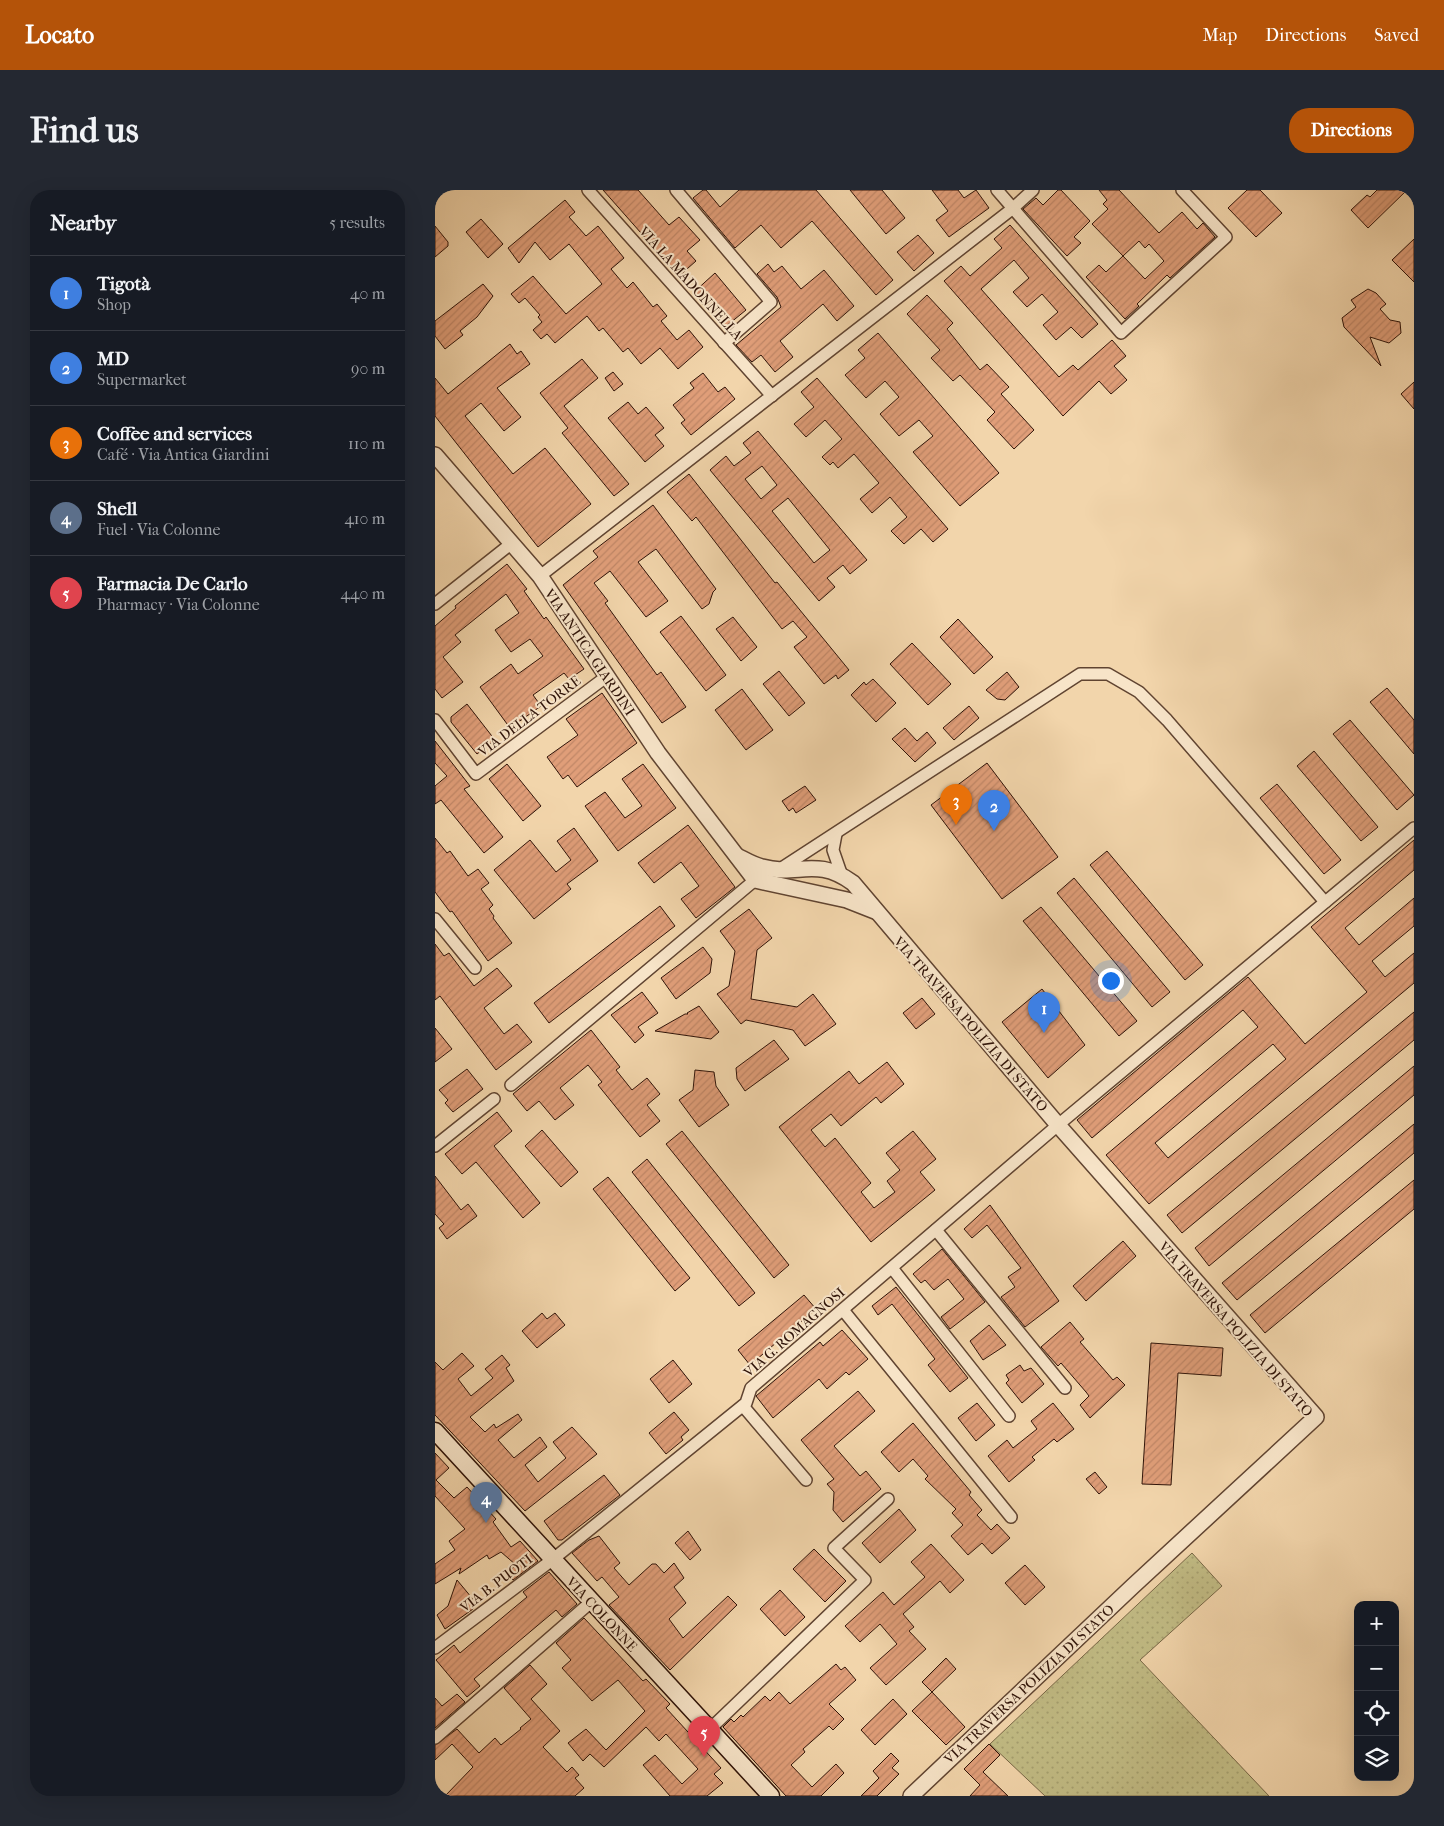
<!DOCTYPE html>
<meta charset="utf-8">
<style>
:root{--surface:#171b24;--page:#242831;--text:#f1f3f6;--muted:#9ea1a6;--line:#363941;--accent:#b45309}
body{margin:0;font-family:"IM FELL French Canon",serif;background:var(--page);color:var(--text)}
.controls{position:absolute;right:15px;bottom:15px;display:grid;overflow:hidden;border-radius:10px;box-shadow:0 5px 20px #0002}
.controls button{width:45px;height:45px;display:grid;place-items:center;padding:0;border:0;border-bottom:1px solid var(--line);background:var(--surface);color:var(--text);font:25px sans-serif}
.you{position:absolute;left:675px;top:790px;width:18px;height:18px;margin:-12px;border:4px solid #fff;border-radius:50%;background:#1a73e8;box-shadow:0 0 0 8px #1a73e833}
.badge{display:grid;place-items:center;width:32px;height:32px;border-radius:50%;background:var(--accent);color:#fff;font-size:16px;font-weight:700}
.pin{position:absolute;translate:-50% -41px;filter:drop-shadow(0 1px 2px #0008)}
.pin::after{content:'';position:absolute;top:26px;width:18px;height:15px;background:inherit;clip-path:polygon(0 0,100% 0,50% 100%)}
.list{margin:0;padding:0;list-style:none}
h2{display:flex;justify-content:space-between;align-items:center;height:65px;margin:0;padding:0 20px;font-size:21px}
h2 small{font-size:16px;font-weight:400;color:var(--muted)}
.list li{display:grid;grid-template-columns:32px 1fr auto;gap:15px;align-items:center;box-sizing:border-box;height:75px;padding:0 20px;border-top:1px solid var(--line)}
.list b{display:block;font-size:19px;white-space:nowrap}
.list p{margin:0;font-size:16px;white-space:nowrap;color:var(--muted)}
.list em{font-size:16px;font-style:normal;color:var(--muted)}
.icon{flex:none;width:28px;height:28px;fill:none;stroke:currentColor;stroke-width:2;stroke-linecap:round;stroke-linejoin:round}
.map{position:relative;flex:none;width:979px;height:1606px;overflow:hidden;border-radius:20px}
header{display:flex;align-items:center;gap:30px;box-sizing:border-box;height:70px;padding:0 25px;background:var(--accent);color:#fff}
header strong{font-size:24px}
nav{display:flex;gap:28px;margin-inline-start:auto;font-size:18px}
.intro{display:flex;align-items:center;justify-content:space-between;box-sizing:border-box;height:120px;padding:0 30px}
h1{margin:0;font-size:35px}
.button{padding:12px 22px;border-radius:20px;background:var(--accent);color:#fff;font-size:18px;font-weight:700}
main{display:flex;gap:30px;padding:0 30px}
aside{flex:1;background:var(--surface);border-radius:20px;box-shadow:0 5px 20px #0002}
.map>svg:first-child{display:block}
</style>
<header>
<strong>Locato</strong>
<nav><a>Map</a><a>Directions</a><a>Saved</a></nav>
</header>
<div class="intro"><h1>Find us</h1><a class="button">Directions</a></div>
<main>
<aside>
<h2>Nearby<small>5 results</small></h2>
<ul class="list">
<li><span class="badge" style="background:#3f7fe0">1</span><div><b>Tigotà</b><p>Shop</p></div><em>40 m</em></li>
<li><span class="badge" style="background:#3f7fe0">2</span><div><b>MD</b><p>Supermarket</p></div><em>90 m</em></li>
<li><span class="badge" style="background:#e8710a">3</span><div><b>Coffee and services</b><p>Café · Via Antica Giardini</p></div><em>110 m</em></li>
<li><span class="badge" style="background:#5c6f8a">4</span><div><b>Shell</b><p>Fuel · Via Colonne</p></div><em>410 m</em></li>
<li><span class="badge" style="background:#e0444e">5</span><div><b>Farmacia De Carlo</b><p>Pharmacy · Via Colonne</p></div><em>440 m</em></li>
</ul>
</aside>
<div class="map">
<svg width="979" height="1606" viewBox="0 0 979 1606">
<defs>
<pattern id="grass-dots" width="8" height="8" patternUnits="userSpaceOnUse" patternTransform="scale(1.25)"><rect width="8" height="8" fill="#c1bb84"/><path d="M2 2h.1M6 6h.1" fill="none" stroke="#a6a070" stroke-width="1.8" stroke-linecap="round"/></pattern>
<pattern id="building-hatch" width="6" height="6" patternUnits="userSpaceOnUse" patternTransform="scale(1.25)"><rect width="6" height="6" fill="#e09e79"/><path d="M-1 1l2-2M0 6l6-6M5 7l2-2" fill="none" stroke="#c08767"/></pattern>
</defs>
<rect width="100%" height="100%" fill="#f2d5ab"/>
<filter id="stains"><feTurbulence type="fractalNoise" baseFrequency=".004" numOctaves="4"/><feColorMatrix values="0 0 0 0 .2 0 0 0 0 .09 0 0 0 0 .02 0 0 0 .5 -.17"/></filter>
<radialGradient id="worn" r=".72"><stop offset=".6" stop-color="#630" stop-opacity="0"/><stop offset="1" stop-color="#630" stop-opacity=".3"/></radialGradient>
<!-- grass -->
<polygon fill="url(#grass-dots)" stroke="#786746" points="757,1363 787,1396 705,1470 834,1606 610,1606 555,1554"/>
<!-- building -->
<g fill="url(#building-hatch)" stroke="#2f1308" fill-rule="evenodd">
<polygon points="168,0 203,0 234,35 244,27 265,50 252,61 261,71 244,86"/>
<polygon points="268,0 271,0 285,17 304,0 381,0 458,90 441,105 377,31 346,58 326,35 300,58 258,8"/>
<polygon points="415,0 447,0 470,28 451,44"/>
<polygon points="497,0 523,0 529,8 541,0 554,18 514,47 501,30 513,21"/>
<polygon points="623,0 626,0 655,31 639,47 646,53 632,66 588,19 601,8 608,15"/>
<path d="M664,0H684L724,43L747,22L762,39L768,33L780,47L735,88L732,85L702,114L704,116L690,129L651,87L664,75L671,82L688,66L657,34L673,19L668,14L672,10ZM704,51L710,58L714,54L729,71L710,89L688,66Z"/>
<polygon points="812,0 825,0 847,23 821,47 793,18"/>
<polygon points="942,0 972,0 933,38 916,20 932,5 935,7"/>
<polygon points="130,10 140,22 134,27 151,46 163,36 189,68 176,79 192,98 198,92 218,117 222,114 232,126 226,131 242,150 254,140 268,157 243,179 225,158 206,174 193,158 188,162 168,138 164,141 152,126 120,153 112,144 106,149 98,140 107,132 103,127 105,125 90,108 84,113 76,104 98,86 131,124 167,94 134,54 115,70 100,52 84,73 73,58"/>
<polygon points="46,29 68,54 53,68 31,42"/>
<polygon points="575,35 663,134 647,148 636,137 621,150 608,135 623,122 607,104 592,117 578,102 594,88 579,70 546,99 624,187 638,175 643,180 677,150 691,166 679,176 692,190 676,204 664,191 628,226 509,91 526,76 535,86 567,58 559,49"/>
<polygon points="0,36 13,52 13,56 0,67"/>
<polygon points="483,45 499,63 479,81 462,62"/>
<polygon points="979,49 979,92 957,70"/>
<polygon points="333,74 339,82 347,76 366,99 389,80 419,116 402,131 388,114 345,151 358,167 340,182 326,165 317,172 301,155 346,117 342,107 322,84"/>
<polygon points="280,83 311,120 289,138 258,103"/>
<polygon points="48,94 58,106 42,127 25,141 28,145 10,159 0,146 0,131"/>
<polygon points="933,99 941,103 951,114 945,119 955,130 965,132 966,143 954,153 935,147 946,176 909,137 907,128 921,117 916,110"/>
<polygon points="492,105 518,133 512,139 545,180 552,174 574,197 566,204 599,240 579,259 552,230 560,222 525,185 518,191 496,168 505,160 472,124"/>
<polygon points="443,143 564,283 525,316 478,262 498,246 484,230 464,246 445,224 464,207 450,191 431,208 410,185 430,168 423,160"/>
<polygon points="75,154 82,164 86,161 95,174 62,198 86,227 69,241 46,213 30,226 78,284 110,258 156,314 103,357 0,226 0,188 13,204"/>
<polygon points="147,169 163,188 129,216 194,294 179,306 127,243 133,238 105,203"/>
<polygon points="178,182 188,194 179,201 170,188"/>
<polygon points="268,183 283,202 290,197 300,209 256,245 246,233 250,230 238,215 259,198 255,193"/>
<polygon points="382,188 513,339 498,352 486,339 469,354 456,341 472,327 455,307 437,323 425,309 444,293 419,264 403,278 398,272 395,275 387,267 407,249 390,230 371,247 359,234 379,217 366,202"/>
<polygon points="979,192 979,219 966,204"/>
<polygon points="193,212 203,224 211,217 229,238 220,245 229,256 210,272 173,228"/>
<path d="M323,241L432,370L415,384L408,375L392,388L400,397L384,411L275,280L291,266L299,276L316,263L308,253ZM327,276L342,295L326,309L310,289ZM353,308L395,360L379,373L337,321Z"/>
<polygon points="254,284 340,393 342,392 414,480 403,489 401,485 389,494 359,457 372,447 358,431 347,439 261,327 257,331 232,302"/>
<polygon points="218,315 281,399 278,402 274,414 267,419 221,359 203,372 233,411 211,427 175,381 159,393 173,411 170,413 222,485 226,482 251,517 227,533 128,395 163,367 158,361"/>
<polygon points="72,374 92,399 89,401 109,429 111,427 149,479 134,489 129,483 98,505 106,516 75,538 45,497 76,474 83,484 108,466 95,449 76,462 60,440 84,423 71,404 20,445 26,452 8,467 28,492 7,508 0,499 0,436 21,418 20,416"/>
<polygon points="246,426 291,485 271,501 225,442"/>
<polygon points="298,427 322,457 306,471 281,439"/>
<polygon points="523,429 558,467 539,484 505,447"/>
<polygon points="477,453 516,494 493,515 455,474"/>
<polygon points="344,481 370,513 354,526 328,494"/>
<polygon points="572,482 584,497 570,510 562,509 551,500"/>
<polygon points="438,489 461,513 441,532 416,505 429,492 431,495"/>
<polygon points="952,498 979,530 979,564 935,512"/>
<polygon points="307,499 338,540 311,560 280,520"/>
<polygon points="167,503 202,553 142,597 133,585 128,589 112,567 143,545 131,529"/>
<polygon points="32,514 60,550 42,564 16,532 16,527"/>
<polygon points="534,516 544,528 519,550 508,538"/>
<polygon points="915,530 979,605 962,620 898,544"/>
<polygon points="470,538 482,551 492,542 501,553 480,572 457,549"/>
<polygon points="0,551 35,596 29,599 68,647 49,663 6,610 0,614 0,596 12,586 0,573"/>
<polygon points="879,561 943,637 926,651 862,576"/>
<polygon points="552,573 623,667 567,709 496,615"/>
<polygon points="72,574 106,616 88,631 54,589"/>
<polygon points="208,574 241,618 183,661 150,616 170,602 190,628 207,616 187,589"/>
<polygon points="842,594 906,670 889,684 825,608"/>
<polygon points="370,596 381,610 361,623 358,618 354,621 347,611"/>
<polygon points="253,635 300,697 261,728 246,709 264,696 246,672 219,693 203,673"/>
<polygon points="139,638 163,671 132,694 136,699 99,729 59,680 95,650 121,682 136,670 122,651"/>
<polygon points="0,648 12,663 15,661 33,686 43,679 54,693 46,699 58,715 54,719 59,726 58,728 77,753 53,771 17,721 15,722 0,702"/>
<path d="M979,650V680L910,738L924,755L979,708V736L937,771L950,787L979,763V793L714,1014L671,965L823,837L808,820L657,948L642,930L813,787L870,854L932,802L876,737ZM838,854L851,869L733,968L720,953Z"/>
<polygon points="672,661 768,775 750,790 655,675"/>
<polygon points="639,688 735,802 717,817 622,703"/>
<polygon points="225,716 240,736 114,833 99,813"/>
<polygon points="606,717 702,831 684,846 588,731"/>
<polygon points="314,719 337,748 322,760 316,809 362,817 378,804 401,834 370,856 358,840 311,830 306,834 282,804 294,796 300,761 285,741"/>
<polygon points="0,754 9,766 14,763 39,796 62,778 77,796 49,818 69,844 82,834 97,852 61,880 5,806 0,810"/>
<polygon points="268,757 277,769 275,783 241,809 226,788"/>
<polygon points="607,799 650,855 613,888 567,832"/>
<polygon points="207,802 223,823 203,837 209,845 200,853 176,825"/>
<polygon points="487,808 500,824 481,839 468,823"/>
<polygon points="264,816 284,842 276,849 220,841 250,824 253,824 252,823"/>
<polygon points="979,822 979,850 747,1043 732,1025"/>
<polygon points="0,838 17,859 0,872"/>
<polygon points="156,840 185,877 181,880 197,900 212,888 225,904 212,915 225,931 205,947 163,895 167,892 153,875 125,898 139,915 120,930 104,911 92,921 78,904"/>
<polygon points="339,850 354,869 310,901 302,889 301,878"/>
<polygon points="452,872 469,894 446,913 441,907 406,936 396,924 376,940 390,957 400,948 436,993 426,1002 439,1018 460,1002 452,991 465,980 451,963 478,941 501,969 485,982 500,1000 436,1052 344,937 414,881 424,894"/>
<polygon points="979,876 979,905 774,1076 760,1058"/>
<polygon points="32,879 48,899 18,922 10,913 13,910 4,900"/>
<polygon points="260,880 279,882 281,896 294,915 264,937 244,910 258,900"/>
<polygon points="62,922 77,941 59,956 105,1013 88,1028 41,972 27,984 10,964"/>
<polygon points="979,934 979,963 802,1110 787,1093"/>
<polygon points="107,940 143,982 126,997 90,956"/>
<polygon points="247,941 354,1075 339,1088 231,954"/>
<polygon points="212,969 320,1103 304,1116 197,982"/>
<polygon points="0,986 26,1020 33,1014 42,1026 12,1049 4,1038 9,1034 0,1024"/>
<polygon points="173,987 255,1088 240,1101 158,999"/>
<polygon points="979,990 979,1019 830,1143 815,1125"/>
<polygon points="555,1015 624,1111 590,1137 566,1107 580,1097 573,1087 586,1078 552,1035 537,1048 529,1039"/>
<polygon points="688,1051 701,1066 651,1111 638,1096"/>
<polygon points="507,1059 550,1112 515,1139 506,1127 529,1109 513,1089 499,1100 490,1090 486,1093 478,1084"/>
<polygon points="461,1097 533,1188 515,1202 493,1175 500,1169 457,1114 443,1125 437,1116"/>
<polygon points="369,1105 381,1119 315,1175 303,1160"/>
<polygon points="107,1123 112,1129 120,1123 130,1135 102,1158 87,1141"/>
<polygon points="635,1132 649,1149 645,1152 672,1183 678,1190 682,1187 690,1195 655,1228 645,1215 654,1206 651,1202 626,1173 623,1176 606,1157"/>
<polygon points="554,1135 571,1155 548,1170 535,1151"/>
<polygon points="407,1140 433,1169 414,1185 411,1182 392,1199 384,1189 338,1228 321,1206 385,1152 388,1156"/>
<polygon points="716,1153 788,1158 786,1186 743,1183 736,1295 707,1294"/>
<polygon points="27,1163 39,1176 23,1189 36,1206 58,1188 50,1179 67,1165 75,1175 71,1178 79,1191 35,1227 50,1242 59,1234 61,1238 83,1224 87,1230 63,1250 79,1268 105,1247 112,1257 90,1275 103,1292 131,1268 118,1252 137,1237 162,1264 90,1321 0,1225 0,1172 8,1180"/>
<polygon points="238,1170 257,1194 234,1213 215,1189"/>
<polygon points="585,1175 589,1181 596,1178 609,1194 587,1213 571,1193 574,1190 571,1185"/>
<polygon points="423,1201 440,1221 399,1256 425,1286 431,1281 446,1299 408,1332 398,1320 399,1302 392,1294 399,1289 366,1250"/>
<polygon points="542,1213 560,1235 541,1251 523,1228"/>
<polygon points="618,1213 639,1239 622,1252 619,1249 597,1267 600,1270 574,1292 553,1266 572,1250 578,1258 602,1239 596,1231"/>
<polygon points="239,1222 254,1240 246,1247 248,1250 231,1264 214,1243"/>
<polygon points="478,1233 536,1302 534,1305 547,1320 542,1325 556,1340 562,1334 575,1348 557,1364 547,1353 533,1365 516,1346 528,1335 517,1323 521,1319 490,1289 493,1286 478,1269 464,1282 446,1262"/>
<polygon points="0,1263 14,1278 1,1290 19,1308 32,1297 61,1329 58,1332 76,1357 85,1351 103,1371 78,1390 72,1383 81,1375 66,1362 54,1369 52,1365 24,1384 26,1378 0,1394 0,1374 20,1360 14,1351 30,1339 0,1306"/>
<polygon points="660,1282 672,1297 664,1304 651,1289"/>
<polygon points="169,1285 185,1305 127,1350 123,1350 109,1331"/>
<polygon points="464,1319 481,1340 445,1373 427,1353"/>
<polygon points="253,1341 266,1360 255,1370 240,1353"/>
<polygon points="164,1346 185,1373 179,1378 194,1395 217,1374 221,1374 229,1383 239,1373 249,1388 239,1397 251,1413 234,1429 248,1448 293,1406 302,1415 235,1480 174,1415 184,1407 167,1387 162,1391 137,1363 154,1350"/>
<polygon points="496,1354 529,1390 515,1403 505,1391 468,1424 479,1437 474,1441 491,1459 451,1495 435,1478 462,1454 445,1434 425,1452 410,1436 448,1402 459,1415 490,1387 476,1372"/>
<polygon points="379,1359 411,1391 390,1412 358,1379"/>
<polygon points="590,1375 610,1397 590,1415 570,1393"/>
<polygon points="114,1382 142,1414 127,1427 121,1420 39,1489 45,1496 32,1507 1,1470 19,1455 25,1463 92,1407 88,1402"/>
<polygon points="22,1390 37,1408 38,1419 10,1439 2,1425 13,1416"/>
<polygon points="345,1400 370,1427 350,1446 325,1419"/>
<polygon points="149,1428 208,1491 211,1489 235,1514 231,1518 286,1578 279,1584 288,1593 272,1606 235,1606 208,1575 220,1565 247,1594 263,1579 231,1544 224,1551 211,1537 169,1577 155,1564 148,1571 133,1553 151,1539 171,1560 210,1521 183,1490 157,1511 127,1478 136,1470 121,1453"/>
<polygon points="511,1468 521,1479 497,1502 487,1492"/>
<polygon points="401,1474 406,1480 410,1477 421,1490 394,1514 409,1529 398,1540 394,1536 368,1559 370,1562 356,1575 377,1597 401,1574 409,1583 386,1606 351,1606 288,1537 296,1529 299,1532 306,1525 308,1527 330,1506 335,1511 344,1502 355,1514"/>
<polygon points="95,1475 112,1494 96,1509 125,1541 108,1557 132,1582 137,1577 144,1585 140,1588 149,1598 140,1606 10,1606 38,1577 17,1554 0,1570 0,1555 22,1539 44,1563 60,1548 66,1555 86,1539 85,1538 96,1529 69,1498"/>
<polygon points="497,1502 530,1537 511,1555 477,1521"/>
<polygon points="22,1504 30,1512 0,1538 0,1508 7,1516"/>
<polygon points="458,1509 472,1524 440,1555 426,1540"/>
<polygon points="554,1554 565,1565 548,1582 573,1606 535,1606 545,1595 529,1579"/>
<polygon points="456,1563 464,1571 457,1578 464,1584 442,1606 426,1606 444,1588 438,1581"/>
</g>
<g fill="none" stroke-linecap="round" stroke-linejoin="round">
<defs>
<g id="minor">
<polyline points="153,0 337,206"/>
<polyline points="241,0 336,112 289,153"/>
<polyline points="562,0 686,143 791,47 747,0"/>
<polyline points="105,386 577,19 598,0"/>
<polyline points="0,414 77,353"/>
<polyline points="0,530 41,584 171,487"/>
<polyline points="401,644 398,660 407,686"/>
<polyline points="345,679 645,484 673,484 704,502 732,530 890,712"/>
<polyline points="0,729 40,778"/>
<polyline points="76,895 320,690"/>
<polyline points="0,956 59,909"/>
<polyline points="501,1040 630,1198"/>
<polyline points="457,1078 574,1226"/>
<polyline points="408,1120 576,1327"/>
<polyline points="308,1216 371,1290"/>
<polyline points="0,1458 117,1370 311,1213 316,1198 623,935 979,638"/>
<polyline points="274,1540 430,1390 399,1358 453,1309"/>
<polyline points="0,1548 156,1412"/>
</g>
<g id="tertiary">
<polyline points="0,265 105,386 223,563 320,690 412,710 440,721"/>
<path d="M302,666C310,670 318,675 327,677C363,687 381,666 418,693L623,935L881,1227L698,1396L476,1606"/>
</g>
<polyline id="secondary" points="0,1241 336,1606"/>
</defs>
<!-- minor casing -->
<use href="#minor" stroke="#604431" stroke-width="14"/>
<!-- tertiary casing -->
<use href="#tertiary" stroke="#604431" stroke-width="18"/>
<!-- secondary casing -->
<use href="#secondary" stroke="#2f1308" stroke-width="19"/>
<!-- minor -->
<use href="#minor" stroke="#f7e4c8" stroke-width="11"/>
<!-- tertiary -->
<use href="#tertiary" stroke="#f7e4c8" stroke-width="15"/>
<!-- secondary -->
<use href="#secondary" stroke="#f7e4c8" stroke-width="16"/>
</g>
<g text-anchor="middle" stroke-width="4" stroke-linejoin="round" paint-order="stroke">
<!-- street labels -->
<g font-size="14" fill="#2f1308" stroke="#f7e4c8">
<text transform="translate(256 93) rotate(48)" y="5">VIA LA MADONNELLA</text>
<text transform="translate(155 462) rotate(56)" y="5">VIA ANTICA GIARDINI</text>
<text transform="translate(94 526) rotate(-37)" y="5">VIA DELLA TORRE</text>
<text transform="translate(536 834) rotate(49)" y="5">VIA TRAVERSA POLIZIA DI STATO</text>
<text transform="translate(801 1139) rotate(49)" y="5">VIA TRAVERSA POLIZIA DI STATO</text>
<text transform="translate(359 1142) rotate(-41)" y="5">VIA G. ROMAGNOSI</text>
<text transform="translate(61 1393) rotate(-37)" y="5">VIA B. PUOTI</text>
<text transform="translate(167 1424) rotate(47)" y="5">VIA COLONNE</text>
<text transform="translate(594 1494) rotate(-43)" y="5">VIA TRAVERSA POLIZIA DI STATO</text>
</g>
</g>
<rect width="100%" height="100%" filter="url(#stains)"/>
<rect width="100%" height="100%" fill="url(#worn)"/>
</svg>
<div class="controls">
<button>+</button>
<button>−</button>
<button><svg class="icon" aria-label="locate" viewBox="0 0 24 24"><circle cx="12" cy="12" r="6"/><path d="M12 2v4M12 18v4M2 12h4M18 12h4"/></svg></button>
<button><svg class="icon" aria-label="layers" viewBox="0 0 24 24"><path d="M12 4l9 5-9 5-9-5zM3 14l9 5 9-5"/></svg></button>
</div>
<div class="you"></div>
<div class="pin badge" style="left:609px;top:843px;background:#3f7fe0">1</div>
<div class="pin badge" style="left:559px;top:641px;background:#3f7fe0">2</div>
<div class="pin badge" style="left:521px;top:635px;background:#e8710a">3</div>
<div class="pin badge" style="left:51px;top:1333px;background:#5c6f8a">4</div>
<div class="pin badge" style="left:269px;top:1567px;background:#e0444e">5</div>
</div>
</main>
